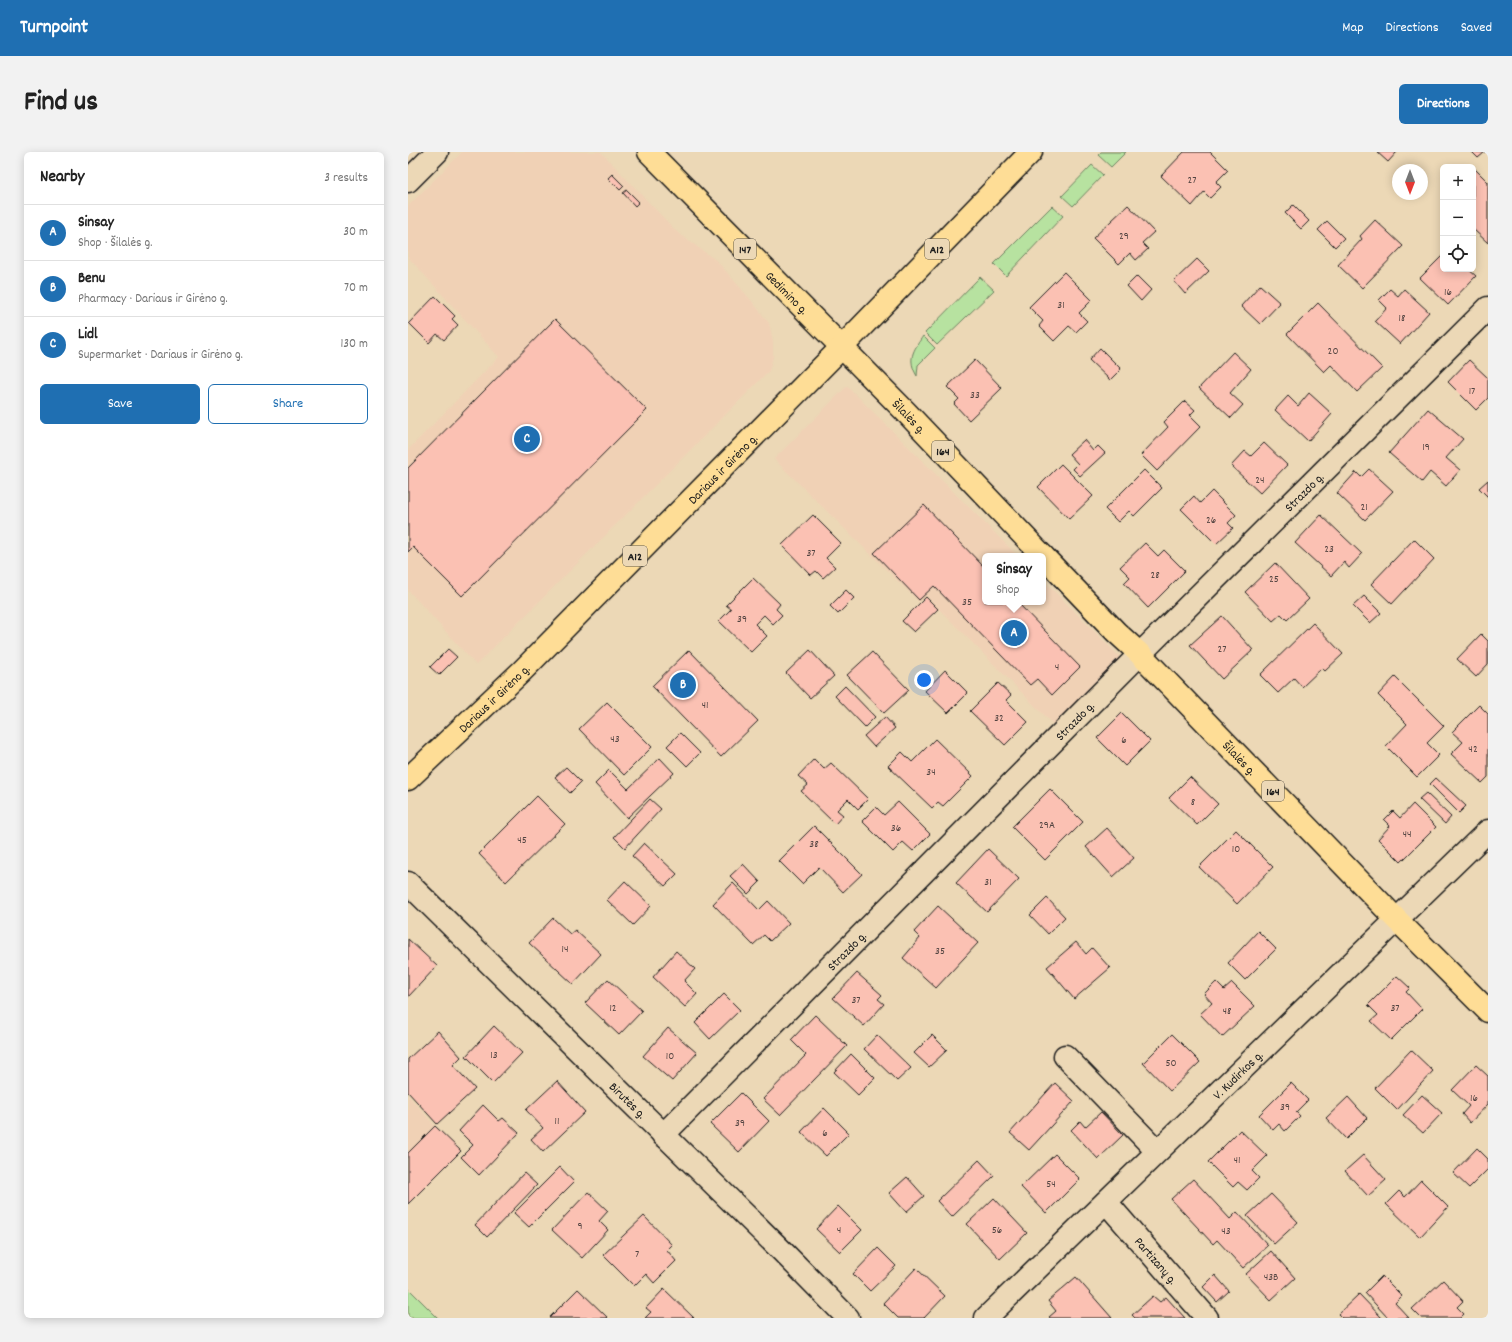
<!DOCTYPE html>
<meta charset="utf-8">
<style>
:root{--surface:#fff;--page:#f2f2f2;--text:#222;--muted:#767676;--line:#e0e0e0;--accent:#1f6fb2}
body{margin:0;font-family:Dekko,sans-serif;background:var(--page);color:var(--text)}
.controls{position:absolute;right:12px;top:12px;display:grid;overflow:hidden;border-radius:6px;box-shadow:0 2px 10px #0003}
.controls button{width:36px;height:36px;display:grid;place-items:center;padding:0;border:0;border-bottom:1px solid var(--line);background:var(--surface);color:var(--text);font:20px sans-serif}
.compass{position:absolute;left:984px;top:12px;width:36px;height:36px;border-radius:50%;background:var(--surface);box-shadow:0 2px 10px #0003;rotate:180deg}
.you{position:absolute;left:516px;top:528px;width:14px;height:14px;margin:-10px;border:3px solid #fff;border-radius:50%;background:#1a73e8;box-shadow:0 0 0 6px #1a73e833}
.badge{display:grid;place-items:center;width:26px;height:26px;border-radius:50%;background:var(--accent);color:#fff;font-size:13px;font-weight:700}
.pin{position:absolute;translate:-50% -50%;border:2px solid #fff;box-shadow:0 1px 4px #0006}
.popup{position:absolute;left:574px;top:401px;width:64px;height:52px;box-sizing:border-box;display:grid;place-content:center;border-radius:6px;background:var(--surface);filter:drop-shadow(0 1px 3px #0005);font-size:13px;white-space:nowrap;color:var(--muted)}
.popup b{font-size:15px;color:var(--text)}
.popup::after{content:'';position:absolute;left:50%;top:100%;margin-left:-8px;border:8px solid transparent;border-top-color:var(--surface)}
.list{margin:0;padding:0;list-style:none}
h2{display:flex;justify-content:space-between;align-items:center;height:52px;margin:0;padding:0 16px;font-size:17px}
h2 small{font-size:13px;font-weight:400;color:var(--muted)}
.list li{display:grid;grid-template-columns:26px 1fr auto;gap:12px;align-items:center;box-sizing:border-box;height:56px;padding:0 16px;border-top:1px solid var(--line)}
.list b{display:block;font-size:15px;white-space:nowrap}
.list p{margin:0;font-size:13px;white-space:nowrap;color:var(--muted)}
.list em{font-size:13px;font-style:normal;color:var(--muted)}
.actions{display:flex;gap:8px;padding:12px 16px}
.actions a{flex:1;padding:9px 0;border:1px solid var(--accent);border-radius:6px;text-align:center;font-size:14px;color:var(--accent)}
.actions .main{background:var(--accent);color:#fff}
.icon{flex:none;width:22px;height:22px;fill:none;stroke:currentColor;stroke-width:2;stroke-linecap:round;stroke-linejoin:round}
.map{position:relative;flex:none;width:1080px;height:1166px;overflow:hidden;border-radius:6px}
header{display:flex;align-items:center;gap:24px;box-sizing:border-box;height:56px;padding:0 20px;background:var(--accent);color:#fff}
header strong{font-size:19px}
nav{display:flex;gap:22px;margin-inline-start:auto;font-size:14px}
.intro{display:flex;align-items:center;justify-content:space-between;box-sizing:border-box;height:96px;padding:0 24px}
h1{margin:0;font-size:28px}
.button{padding:10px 18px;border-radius:6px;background:var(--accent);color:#fff;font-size:14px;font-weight:700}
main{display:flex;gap:24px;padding:0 24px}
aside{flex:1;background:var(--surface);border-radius:6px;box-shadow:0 2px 10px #0003}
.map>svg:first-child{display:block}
</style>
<header>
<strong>Turnpoint</strong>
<nav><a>Map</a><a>Directions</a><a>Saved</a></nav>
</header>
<div class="intro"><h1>Find us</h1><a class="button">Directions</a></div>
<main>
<aside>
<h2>Nearby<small>3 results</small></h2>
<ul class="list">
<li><span class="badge">A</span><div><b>Sinsay</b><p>Shop · Šilalės g.</p></div><em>30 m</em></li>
<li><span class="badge">B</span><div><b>Benu</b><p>Pharmacy · Dariaus ir Girėno g.</p></div><em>70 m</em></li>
<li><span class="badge">C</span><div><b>Lidl</b><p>Supermarket · Dariaus ir Girėno g.</p></div><em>130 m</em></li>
</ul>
<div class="actions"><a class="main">Save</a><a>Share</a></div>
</aside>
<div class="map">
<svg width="1080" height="1166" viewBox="0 0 1080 1166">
<rect width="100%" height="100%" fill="#ecd8b6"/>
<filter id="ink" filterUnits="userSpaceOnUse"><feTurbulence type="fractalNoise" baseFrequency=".025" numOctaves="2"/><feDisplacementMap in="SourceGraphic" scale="8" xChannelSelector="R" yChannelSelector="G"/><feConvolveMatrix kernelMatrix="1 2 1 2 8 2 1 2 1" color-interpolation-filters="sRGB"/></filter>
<g filter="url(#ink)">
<!-- built -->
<g fill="#f0d1b5">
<polygon points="54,0 193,0 270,81 309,109 343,148 361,171 365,189 365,205 361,219 68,513 0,438 0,298 91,205 0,105 0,54"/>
<polygon points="439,234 610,404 577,404 577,450 635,450 635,428 714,507 646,573 518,444 511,450 366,307"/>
<polygon points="0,943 27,974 0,1001"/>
</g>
<!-- green -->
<g fill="#b7e2a0" stroke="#6a7f5e">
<polygon points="693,0 718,0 703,15 690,3"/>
<polygon points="684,13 695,23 665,54 654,44"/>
<polygon points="644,54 655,64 598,124 586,112"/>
<polygon points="572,125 586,138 529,193 517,181"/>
<path d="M515,184L527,196L510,213L509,224C499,207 505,199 515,184Z"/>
<polygon points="0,1136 30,1166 0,1166"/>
</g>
<!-- building -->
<g fill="#fbc1b3" stroke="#1c1c1c">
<polygon points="776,0 802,0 820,18 808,30 813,35 802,46 796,40 784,54 753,24"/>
<polygon points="969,0 989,0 980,10"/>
<polygon points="1064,0 1077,0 1070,6"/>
<polygon points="1065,15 1080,30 1080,91 1065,77"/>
<polygon points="204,22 216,34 212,38 200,26"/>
<polygon points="219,38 231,50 227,54 215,41"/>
<polygon points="720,53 746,80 734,91 740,97 728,108 722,101 711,112 685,86"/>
<polygon points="885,53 901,69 893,77 877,61"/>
<polygon points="967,68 995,94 954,136 930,113 954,87 952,84"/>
<polygon points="919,69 936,86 927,95 910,78"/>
<polygon points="1035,103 1035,117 1060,117 1068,124 1040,153 1012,126"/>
<polygon points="789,107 801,119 777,142 766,129"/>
<polygon points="656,120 684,148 671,161 679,169 668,180 661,174 646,189 631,174 635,169 621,155"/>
<polygon points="729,124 743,138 733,149 719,134"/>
<polygon points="852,133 872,151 852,172 833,154"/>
<polygon points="982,137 990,144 996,137 1021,160 992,192 967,169 979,156 971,148"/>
<polygon points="27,144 47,164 44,167 50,173 36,188 29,182 21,191 1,171"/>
<polygon points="910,151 974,216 949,240 923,213 916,220 879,182"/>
<polygon points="147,167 239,258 54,444 5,395 0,400 0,316"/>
<polygon points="692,196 713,217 702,228 681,208"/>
<polygon points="825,200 843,217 822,241 835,253 823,266 791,236"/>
<polygon points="567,208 594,236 561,268 546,252 551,247 539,235"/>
<polygon points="1061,208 1080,226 1080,246 1068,258 1040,230"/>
<polygon points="901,241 924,262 900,289 867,258 880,244 890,254"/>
<polygon points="777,249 787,258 782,263 793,274 749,319 733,303 760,275 756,270"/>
<polygon points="1020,257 1055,287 1038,306 1052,318 1038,334 1022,320 1014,330 981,301"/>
<polygon points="676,288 685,299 690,294 697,301 672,324 665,317 670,312 661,302"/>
<polygon points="856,291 879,313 852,341 823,314 837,299 843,304"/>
<polygon points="653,312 685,344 661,367 630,335"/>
<polygon points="961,317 985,339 957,368 929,341 948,320 953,325"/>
<polygon points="736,318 754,336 726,364 721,359 710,370 697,357"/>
<polygon points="1080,328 1080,345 1071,336"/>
<polygon points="804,339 828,363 820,371 825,376 808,392 773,357 786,344 792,351"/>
<polygon points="516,353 577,416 577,450 609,450 672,515 644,543 629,527 622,533 526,434 511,448 466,401"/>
<polygon points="405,363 433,391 418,406 427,415 415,426 408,419 403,423 374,393"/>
<polygon points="913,363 954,402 941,416 936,410 923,424 887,391"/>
<polygon points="1006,387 1026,407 984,452 963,432"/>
<polygon points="737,391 750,404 756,398 777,419 740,456 716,431 722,425 712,415"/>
<polygon points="867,411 901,447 879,468 873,462 865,469 837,440"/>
<polygon points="345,426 372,452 368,457 374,463 365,472 356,463 347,472 359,484 343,500 311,469 323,457 318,453"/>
<polygon points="438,438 446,446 430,462 422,454"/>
<polygon points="956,444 973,461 962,471 945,454"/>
<polygon points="518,445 530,457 506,480 494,469"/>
<polygon points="814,464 845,498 814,527 782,493"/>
<polygon points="905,471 935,502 917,519 914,516 894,535 886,526 870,541 852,523"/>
<polygon points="1073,482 1080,489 1080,512 1068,525 1049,507"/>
<polygon points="40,497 49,505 31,523 22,515"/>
<polygon points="281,498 350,569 313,605 244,534"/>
<polygon points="402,498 426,524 402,546 378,521"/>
<polygon points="464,500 501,538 476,561 439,523"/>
<polygon points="537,518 560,541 540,561 517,539"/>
<polygon points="987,525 1036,574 1019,591 1031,603 1009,625 978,594 999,572 970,543"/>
<polygon points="590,531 603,543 598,548 620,570 597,593 562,559"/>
<polygon points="437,534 467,565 457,575 427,544"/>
<polygon points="199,550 244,595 216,623 171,577"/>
<polygon points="1071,553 1080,562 1080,625 1074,631 1043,602 1055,590 1044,580"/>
<polygon points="714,561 742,589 717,614 689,586"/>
<polygon points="477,565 487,576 466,595 456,584"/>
<polygon points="272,581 292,601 279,614 259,594"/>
<polygon points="527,587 565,624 535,654 530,650 524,656 480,614 494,600 504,610"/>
<polygon points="252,606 266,621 219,666 187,632 201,618 220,637"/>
<polygon points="406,607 416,617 423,611 460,647 450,657 440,647 429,658 435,663 427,672 393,639 400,633 390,624"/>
<polygon points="158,615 173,630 162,641 147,625"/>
<polygon points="782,625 810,652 789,673 761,646"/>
<polygon points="1028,626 1058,654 1051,661 1022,632"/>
<polygon points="642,637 675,670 637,708 604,675"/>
<polygon points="1018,641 1043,665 1037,672 1011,647"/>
<polygon points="129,644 157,672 98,730 71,702"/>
<polygon points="242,647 253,657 217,696 206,685"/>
<polygon points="490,650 522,682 505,699 495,690 485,700 454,669 468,655 476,663"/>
<polygon points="1005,652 1028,675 993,710 970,687 982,674 976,668 985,659 992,666"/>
<polygon points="406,674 454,722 435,740 411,715 394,732 371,709"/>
<polygon points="699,676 726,706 705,725 678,695"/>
<polygon points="828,678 865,715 829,752 791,715"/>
<polygon points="236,691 269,722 257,734 224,704"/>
<polygon points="580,697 611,727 579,760 548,731"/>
<polygon points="335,712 352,730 340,742 322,724"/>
<polygon points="217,729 243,754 225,773 199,748"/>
<polygon points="325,731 351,758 360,749 381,771 362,789 356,783 345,793 305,752"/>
<polygon points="639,746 657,765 640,782 622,763"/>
<polygon points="530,754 570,791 528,836 495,806 512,786 506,780"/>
<polygon points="145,766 162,782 167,778 193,802 165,832 121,791"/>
<polygon points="850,779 868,797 837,828 820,811"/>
<polygon points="0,787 29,814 0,845"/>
<polygon points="668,790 678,802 684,796 702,816 666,847 639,815"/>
<polygon points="268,799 287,817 276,829 289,842 277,855 245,825"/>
<polygon points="449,821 474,843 470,847 476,852 456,874 425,846"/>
<polygon points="989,824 1002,836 998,840 1014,857 983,888 963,869 970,863 960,853"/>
<polygon points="200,827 234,859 211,883 177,851"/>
<polygon points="808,830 816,838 824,831 847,854 814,885 792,862 804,851 796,842"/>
<polygon points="316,842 332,858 302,887 287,871"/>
<polygon points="407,863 439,894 372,963 355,947 398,903 383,888"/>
<polygon points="86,874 114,901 85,931 58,904"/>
<polygon points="260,876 289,901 264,929 235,904"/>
<polygon points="30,879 53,905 45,913 67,937 29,972 0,940 0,907"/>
<polygon points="764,882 792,910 762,939 735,911"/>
<polygon points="469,883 503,916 489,929 456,897"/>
<polygon points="524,883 539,898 521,915 506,901"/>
<polygon points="1003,898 1025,919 989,958 967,936"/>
<polygon points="443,902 467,926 450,943 426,920"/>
<polygon points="1068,913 1080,924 1080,952 1062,971 1054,962 1061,954 1044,938"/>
<polygon points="149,929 177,960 135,1000 123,987 135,976 118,958"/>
<polygon points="647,931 666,949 621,998 602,981"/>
<polygon points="883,931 900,948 888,960 892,964 877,979 871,972 865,978 851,963"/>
<polygon points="333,941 361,969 331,1000 302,972"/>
<polygon points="1014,943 1034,961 1015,981 995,963"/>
<polygon points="940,945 959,966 938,987 918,966"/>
<polygon points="75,953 91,969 95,966 111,981 71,1023 53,1005 65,993 51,979"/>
<polygon points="416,956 441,981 418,1004 393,980"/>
<polygon points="693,960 715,983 690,1007 663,978 672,969 677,975"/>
<polygon points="27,974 53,999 0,1052 0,1001"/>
<polygon points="832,978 859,1004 844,1019 851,1026 839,1038 830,1030 825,1035 800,1010"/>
<polygon points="1069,996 1080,1007 1080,1017 1061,1036 1045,1021"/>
<polygon points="647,1002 672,1027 638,1061 613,1035"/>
<polygon points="955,1003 978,1028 960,1044 937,1019"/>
<polygon points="571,1008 586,1024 544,1065 529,1049"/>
<polygon points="152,1015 166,1030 121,1075 106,1061"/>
<polygon points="116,1021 129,1033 79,1085 67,1073"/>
<polygon points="499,1025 516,1044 498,1060 481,1041"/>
<polygon points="785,1027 822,1067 829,1060 860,1093 835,1116 809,1088 805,1092 763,1047"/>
<polygon points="1013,1028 1040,1055 1012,1085 978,1052 991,1039 997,1045"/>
<polygon points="180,1040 200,1059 191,1069 200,1078 174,1106 144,1078"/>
<polygon points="863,1042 890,1070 866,1092 839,1064"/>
<polygon points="586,1046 619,1081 592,1107 559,1072"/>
<polygon points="430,1054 454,1078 432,1100 408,1077"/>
<polygon points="236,1064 264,1093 259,1098 268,1109 246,1131 238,1122 226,1134 195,1103"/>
<polygon points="470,1096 488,1114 462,1139 445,1122"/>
<polygon points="863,1099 887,1126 863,1148 838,1122"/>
<polygon points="508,1116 537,1144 516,1166 490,1166 475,1151"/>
<polygon points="807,1123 821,1139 809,1150 795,1135"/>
<polygon points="974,1124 994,1144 987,1151 1001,1166 980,1166 957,1141"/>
<polygon points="668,1125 704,1166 642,1166 641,1165 648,1159 640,1149"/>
<polygon points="1035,1128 1055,1149 1049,1155 1056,1162 1052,1166 1013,1166 1004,1157"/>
<polygon points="170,1137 200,1166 141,1166"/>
<polygon points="256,1137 286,1166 237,1166 243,1160 238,1156"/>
<polygon points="951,1142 974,1166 934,1166 930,1162"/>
<polygon points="745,1144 752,1150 758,1145 777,1166 727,1166 724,1163"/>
</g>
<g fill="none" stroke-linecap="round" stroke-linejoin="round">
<defs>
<g id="minor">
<polyline points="0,29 29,0"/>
<path id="s1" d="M0,731L374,1099L440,1166"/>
<polyline points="657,904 749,999"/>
<path id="s2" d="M255,983L732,502L1080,156"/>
<path id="s3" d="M698,1050L799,1166"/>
<path id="s4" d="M578,1166L1080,679"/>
</g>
<g id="major">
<path id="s5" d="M241,0L497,259L635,404"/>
<path id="s6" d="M635,404L708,480L732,502L988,767L1080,859"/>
</g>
<g id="highway">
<path id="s7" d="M0,627L114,519L434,195L623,0"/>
</g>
</defs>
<!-- minor casing -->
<use href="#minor" stroke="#1c1c1c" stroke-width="25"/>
<!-- major casing -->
<use href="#major" stroke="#1c1c1c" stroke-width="25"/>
<!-- highway casing -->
<use href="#highway" stroke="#1c1c1c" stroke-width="25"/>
<!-- minor -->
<use href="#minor" stroke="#ecd8b6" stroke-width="22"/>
<!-- major -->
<use href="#major" stroke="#fedd96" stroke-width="22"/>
<!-- highway -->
<use href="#highway" stroke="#fedd96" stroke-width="22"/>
</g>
</g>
<g text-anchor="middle" stroke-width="3.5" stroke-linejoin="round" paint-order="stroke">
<!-- number labels -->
<g font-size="11" fill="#544542">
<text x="784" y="31">27</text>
<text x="716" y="87">29</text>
<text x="1040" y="143">16</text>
<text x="653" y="156">31</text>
<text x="994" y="169">18</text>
<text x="925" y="202">20</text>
<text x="1064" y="242">17</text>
<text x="567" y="246">33</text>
<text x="1018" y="298">19</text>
<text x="852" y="331">24</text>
<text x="956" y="358">21</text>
<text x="803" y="371">26</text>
<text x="921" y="400">23</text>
<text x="403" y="404">37</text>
<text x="747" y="426">28</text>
<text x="866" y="430">25</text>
<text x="559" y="453">35</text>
<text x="334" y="470">39</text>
<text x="814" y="500">27</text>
<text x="649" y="518">4</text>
<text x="297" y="556">41</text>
<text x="591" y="569">32</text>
<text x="207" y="590">43</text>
<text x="716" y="591">6</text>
<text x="1065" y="600">42</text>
<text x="523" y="623">34</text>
<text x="785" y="653">8</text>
<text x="639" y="676">29A</text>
<text x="488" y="679">36</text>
<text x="999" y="685">44</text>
<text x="114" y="691">45</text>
<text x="406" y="695">38</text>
<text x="828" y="700">10</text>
<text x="580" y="733">31</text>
<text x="157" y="800">14</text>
<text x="532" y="802">35</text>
<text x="448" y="851">37</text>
<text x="205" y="859">12</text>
<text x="987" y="859">37</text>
<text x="819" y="862">48</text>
<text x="86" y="906">13</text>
<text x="262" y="907">10</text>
<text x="763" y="914">50</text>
<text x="1066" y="949">16</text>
<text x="877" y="958">39</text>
<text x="149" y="972">11</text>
<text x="332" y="974">39</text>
<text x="417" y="984">6</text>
<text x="829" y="1011">41</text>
<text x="643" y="1035">54</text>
<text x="172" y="1077">9</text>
<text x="431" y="1081">4</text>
<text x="589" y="1081">56</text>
<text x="818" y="1082">43</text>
<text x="229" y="1105">7</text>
<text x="863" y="1128">43B</text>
</g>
<!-- shield labels -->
<g fill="#ecd8b6" stroke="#5a544a" stroke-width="1">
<rect x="326" y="87" width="22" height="20" rx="3"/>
<rect x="517" y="87" width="24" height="20" rx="3"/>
<rect x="524" y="289" width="22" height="20" rx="3"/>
<rect x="215" y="394" width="24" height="20" rx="3"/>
<rect x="854" y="629" width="22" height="20" rx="3"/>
</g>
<g font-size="12" font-weight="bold" fill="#1c1c1c">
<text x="337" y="101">147</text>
<text x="529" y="101">A12</text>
<text x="535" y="303">164</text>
<text x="227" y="408">A12</text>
<text x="865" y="643">164</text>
</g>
<!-- street labels -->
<g font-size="13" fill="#1c1c1c" stroke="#ecd8b6">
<text dy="5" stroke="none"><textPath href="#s5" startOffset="197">Gedimino g.</textPath></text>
<text dy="5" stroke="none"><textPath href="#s5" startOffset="371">Šilalės g.</textPath></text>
<text dy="5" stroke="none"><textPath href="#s7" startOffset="442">Dariaus ir Girėno g.</textPath></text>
<text dy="5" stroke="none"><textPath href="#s2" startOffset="908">Strazdo g.</textPath></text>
<text dy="5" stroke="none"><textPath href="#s7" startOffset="118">Dariaus ir Girėno g.</textPath></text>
<text dy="5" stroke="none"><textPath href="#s2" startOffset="584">Strazdo g.</textPath></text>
<text dy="5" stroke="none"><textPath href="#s6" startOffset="282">Šilalės g.</textPath></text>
<text dy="5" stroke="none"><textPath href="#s2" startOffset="260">Strazdo g.</textPath></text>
<text dy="5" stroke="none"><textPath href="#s4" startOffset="350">V. Kudirkos g.</textPath></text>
<text dy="5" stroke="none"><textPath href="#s1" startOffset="309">Birutės g.</textPath></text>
<text dy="5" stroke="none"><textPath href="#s3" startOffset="77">Partizanų g.</textPath></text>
</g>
</g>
</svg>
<div class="controls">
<button>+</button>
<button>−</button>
<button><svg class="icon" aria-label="locate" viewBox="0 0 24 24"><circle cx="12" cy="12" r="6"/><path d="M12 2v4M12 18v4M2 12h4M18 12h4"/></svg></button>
</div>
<svg class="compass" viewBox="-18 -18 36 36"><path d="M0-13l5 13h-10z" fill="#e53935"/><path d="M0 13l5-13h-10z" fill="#767676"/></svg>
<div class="you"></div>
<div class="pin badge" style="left:606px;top:481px">A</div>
<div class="popup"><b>Sinsay</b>Shop</div>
<div class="pin badge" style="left:275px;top:533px">B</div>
<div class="pin badge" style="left:119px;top:287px">C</div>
</div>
</main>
